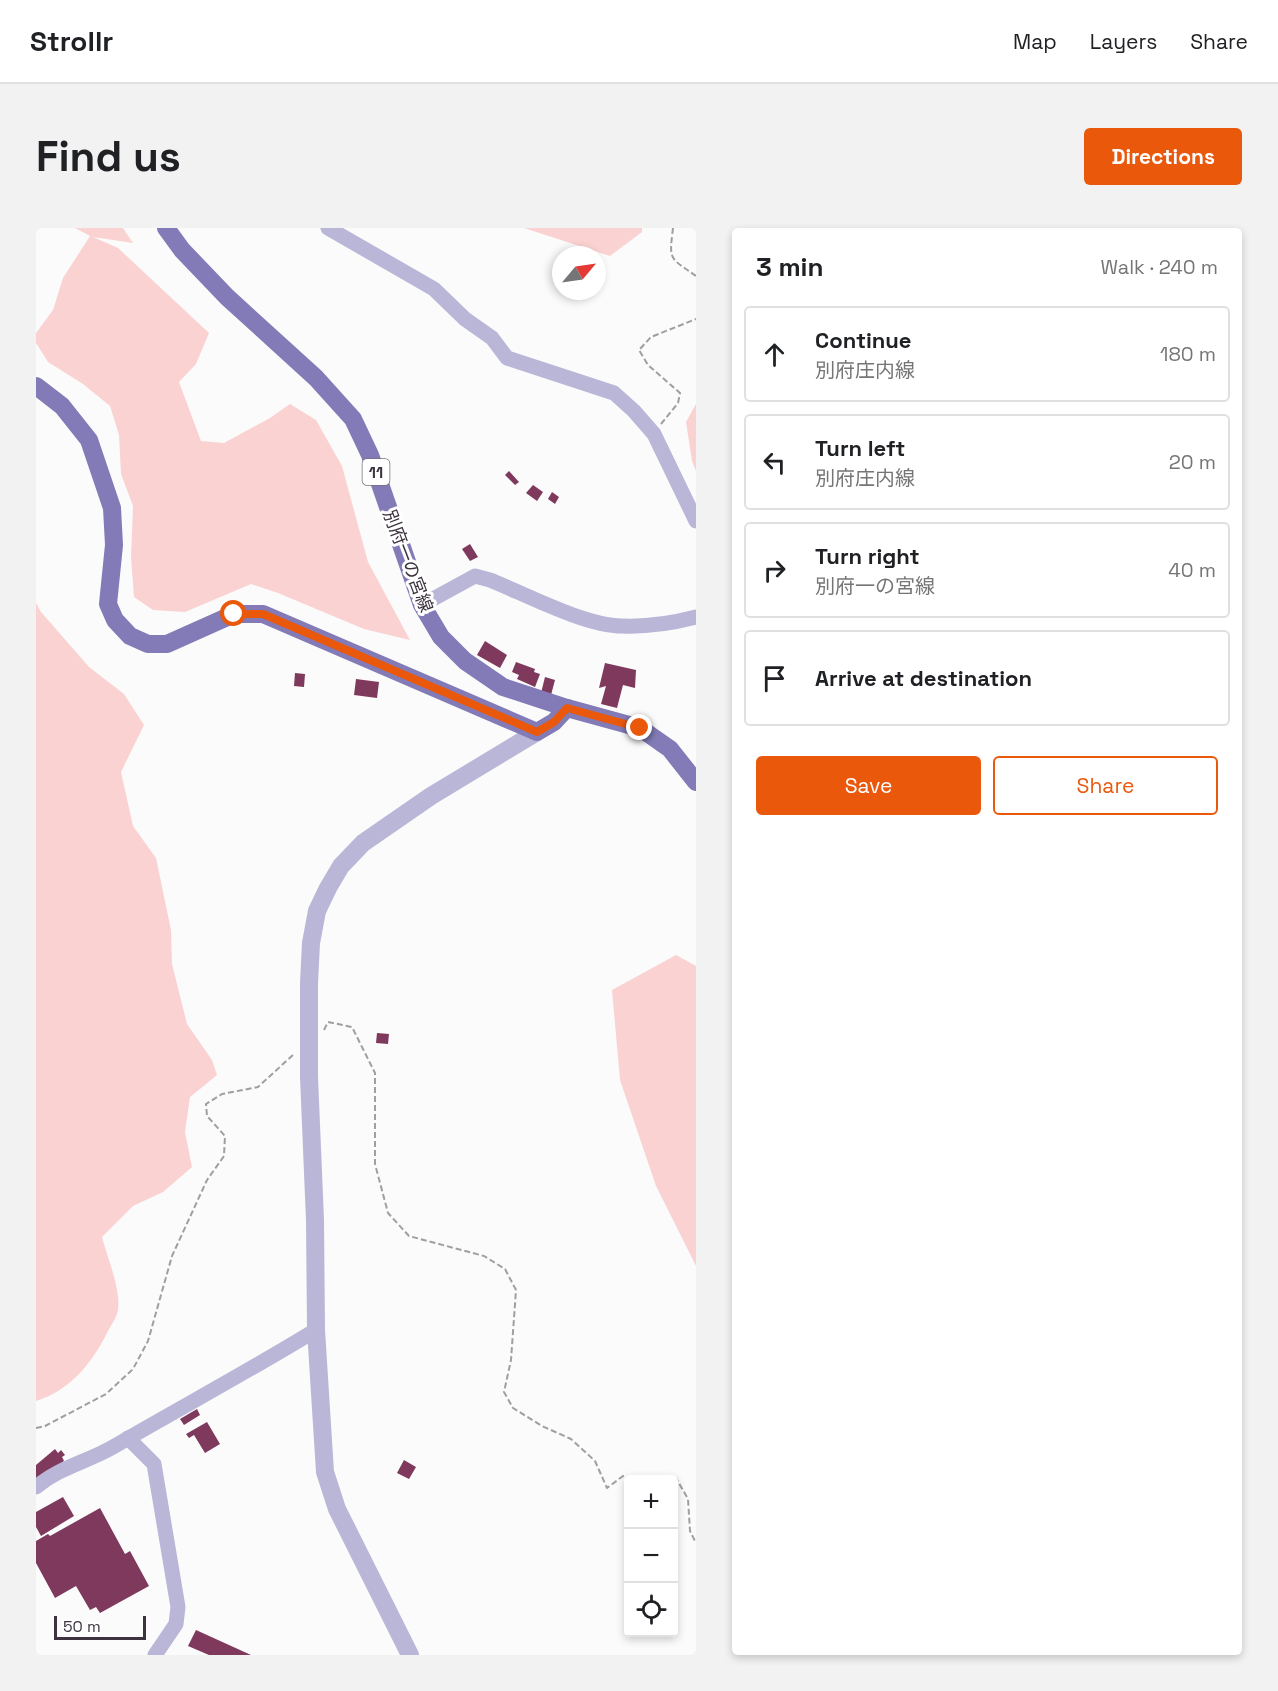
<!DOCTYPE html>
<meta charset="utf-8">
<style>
:root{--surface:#fff;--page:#f2f2f2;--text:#202124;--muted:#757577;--line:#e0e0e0;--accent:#ea580c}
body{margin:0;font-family:"Space Grotesk","Noto Sans JP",sans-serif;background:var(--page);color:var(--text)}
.controls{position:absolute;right:18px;bottom:18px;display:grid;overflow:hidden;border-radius:6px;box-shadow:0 3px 9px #0003}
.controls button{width:54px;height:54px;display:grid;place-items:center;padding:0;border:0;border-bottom:2px solid var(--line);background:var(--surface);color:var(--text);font:30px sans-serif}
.compass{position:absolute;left:516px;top:18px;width:54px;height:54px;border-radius:50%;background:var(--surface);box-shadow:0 3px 9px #0003;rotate:61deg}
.scale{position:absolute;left:18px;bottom:15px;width:92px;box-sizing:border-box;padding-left:6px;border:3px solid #3c333e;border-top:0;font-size:16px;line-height:21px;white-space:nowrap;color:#3c333e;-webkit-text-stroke:4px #fff;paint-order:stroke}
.stop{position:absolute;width:18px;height:18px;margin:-14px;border:4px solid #ea580c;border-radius:50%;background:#fff}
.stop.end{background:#ea580c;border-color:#fff;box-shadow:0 2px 6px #0008}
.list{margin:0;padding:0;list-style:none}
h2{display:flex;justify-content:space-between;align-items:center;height:78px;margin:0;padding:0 24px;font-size:26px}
h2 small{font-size:20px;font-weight:400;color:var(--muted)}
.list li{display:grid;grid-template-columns:39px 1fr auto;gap:18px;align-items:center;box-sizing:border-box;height:96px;margin:0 12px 12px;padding:0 12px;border:2px solid var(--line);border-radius:6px}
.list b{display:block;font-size:22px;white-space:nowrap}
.list p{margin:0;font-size:20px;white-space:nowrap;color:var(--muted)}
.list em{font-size:20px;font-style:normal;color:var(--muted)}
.actions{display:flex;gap:12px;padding:18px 24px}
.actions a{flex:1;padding:14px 0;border:2px solid var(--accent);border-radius:6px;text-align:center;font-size:21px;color:var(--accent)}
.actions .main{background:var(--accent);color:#fff}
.icon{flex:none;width:33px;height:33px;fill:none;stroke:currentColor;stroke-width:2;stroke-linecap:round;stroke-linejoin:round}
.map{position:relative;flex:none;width:660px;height:1427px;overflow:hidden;border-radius:6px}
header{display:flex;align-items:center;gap:36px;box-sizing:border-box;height:84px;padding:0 30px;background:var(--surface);border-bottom:2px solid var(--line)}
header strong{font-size:28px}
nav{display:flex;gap:33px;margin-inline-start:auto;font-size:21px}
.intro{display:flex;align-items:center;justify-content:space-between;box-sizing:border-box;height:144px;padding:0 36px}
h1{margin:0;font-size:42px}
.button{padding:15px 27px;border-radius:6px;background:var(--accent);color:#fff;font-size:21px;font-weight:700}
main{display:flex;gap:36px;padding:0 36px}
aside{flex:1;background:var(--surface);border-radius:6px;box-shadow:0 3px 9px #0003}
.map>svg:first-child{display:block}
</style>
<header>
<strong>Strollr</strong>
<nav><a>Map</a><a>Layers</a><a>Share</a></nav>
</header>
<div class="intro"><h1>Find us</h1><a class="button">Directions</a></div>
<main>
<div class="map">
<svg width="660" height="1427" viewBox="0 0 660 1427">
<rect width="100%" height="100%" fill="#fbfbfb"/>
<!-- green -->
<g fill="#fad2d1">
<polygon points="39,0 87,0 97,15 57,9 82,20 173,105 160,136 143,154 165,213 188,215 234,190 254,176 280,192 306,238 332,334 374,412 328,401 242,365 215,356 149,384 117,382 98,369 95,329 97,278 85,246 83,207 74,178 47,156 12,134 0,115 0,105 17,82 27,50 54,8"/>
<polygon points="488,0 606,0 606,4 574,28"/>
<polygon points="660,176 660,243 656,233 650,194"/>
<path d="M0,375L5,384L53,439L88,466L108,497L85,544L97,598L120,630L135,702L136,736L151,796L176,832L181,847L154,869L149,904L156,939L127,964L97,978L66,1009C71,1029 85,1061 82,1082C81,1089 75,1097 72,1103C56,1135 35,1162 0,1173Z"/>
<polygon points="640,727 660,738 660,1038 620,958 584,852 576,762"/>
</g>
<!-- building -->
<g fill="#7e395c">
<polygon points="473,243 483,254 479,257 469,247"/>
<polygon points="497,257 507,264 501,273 490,265"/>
<polygon points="516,264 523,269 519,276 512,271"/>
<polygon points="434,316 442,329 434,333 426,321"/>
<polygon points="449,413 471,427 464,440 441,427"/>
<polygon points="480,434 499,441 498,444 504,446 499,459 481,451 483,447 476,444"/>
<polygon points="569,435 600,442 599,460 587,457 581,480 565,476 570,458 563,460"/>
<polygon points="259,445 269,446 268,459 258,458"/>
<polygon points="509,449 519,452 515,467 505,465"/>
<polygon points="320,451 343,454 341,470 318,467"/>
<polygon points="341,805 353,806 352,816 340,815"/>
<polygon points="161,1181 164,1187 148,1197 144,1191"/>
<polygon points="171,1194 184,1216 169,1225 158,1207 153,1210 150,1206"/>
<polygon points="19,1221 22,1225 25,1222 29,1227 26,1229 28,1233 0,1255 0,1237"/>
<polygon points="368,1232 380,1239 373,1251 361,1245"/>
<polygon points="27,1269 38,1288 5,1308 0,1299 0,1284"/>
<polygon points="64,1280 89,1326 94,1323 113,1358 64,1385 60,1379 54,1382 40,1358 19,1370 0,1335 0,1313 12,1306 14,1308"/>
<polygon points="160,1402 215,1427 173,1427 152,1418"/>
</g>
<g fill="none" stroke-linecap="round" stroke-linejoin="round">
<!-- path -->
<g stroke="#a29da3" stroke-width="2" stroke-dasharray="6 3" stroke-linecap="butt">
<path d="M637,0C633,33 633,29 660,48"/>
<polyline points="625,196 642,175 644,165 612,137 603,122 615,109 660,91"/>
<polyline points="288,802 292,794 316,799 339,845 339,936 352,985 373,1008 448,1028 469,1041 480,1062 475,1132 468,1164 477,1180 506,1198 535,1211 559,1233 571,1260 587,1248 611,1252"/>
<polyline points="0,1200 9,1198 70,1166 97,1141 112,1113 136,1028 171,952 188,928 189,908 171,888 170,876 186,866 222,859 258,826"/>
<polyline points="620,1252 640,1250 652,1271 654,1303 660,1315"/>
</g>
<!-- minor -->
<g stroke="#b9b6d8" stroke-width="15">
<polyline points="292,0 398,61 429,91 456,110 471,130 578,165 598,183 618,206 660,293"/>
<path d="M386,377L439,348L454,352C489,366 549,398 586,398C610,399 637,395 660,389"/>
<polyline points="92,1210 118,1236 142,1379 140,1396 119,1427"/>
<path d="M0,1259C24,1239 51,1234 77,1219C144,1180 213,1143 280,1102"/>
</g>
<!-- tertiary -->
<polyline stroke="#b9b6d8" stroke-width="18" points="374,1427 301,1281 289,1244 280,1102 279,992 273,849 273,755 275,715 281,683 292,660 305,638 327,615 395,568 501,504"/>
<!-- primary -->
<g stroke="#827bb7" stroke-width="18">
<polyline points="130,0 146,22 191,69 280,150 317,191 334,227 386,377 405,409 429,433 467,459 531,480 604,500 634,521 660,554"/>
<polyline points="0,158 26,178 53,212 76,280 78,317 72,376 79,392 94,408 112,416 131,416 198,386 227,386 501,504 518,494 531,480"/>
</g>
</g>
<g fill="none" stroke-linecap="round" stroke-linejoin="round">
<!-- route -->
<polyline stroke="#ea580c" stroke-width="8" points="198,386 227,386 501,504 518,494 531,480 604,500"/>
</g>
<g text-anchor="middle" stroke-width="6" stroke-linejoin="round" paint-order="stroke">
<!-- shield labels -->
<rect fill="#fff" stroke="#767078" stroke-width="1.5" x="326.5" y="231" width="27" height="26" rx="4.5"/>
<g font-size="16" font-weight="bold" fill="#3c333e">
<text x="340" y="250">11</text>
</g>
<!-- street labels -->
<g font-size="18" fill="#3c333e" stroke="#fff">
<text transform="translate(372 333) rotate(69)" y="6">別府一の宮線</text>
</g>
</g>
</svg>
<div class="controls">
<button>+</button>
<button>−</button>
<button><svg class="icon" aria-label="locate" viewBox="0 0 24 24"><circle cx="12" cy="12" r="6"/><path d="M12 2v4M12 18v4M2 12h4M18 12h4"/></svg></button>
</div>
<svg class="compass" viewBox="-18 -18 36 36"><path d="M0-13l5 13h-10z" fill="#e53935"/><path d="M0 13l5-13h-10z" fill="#757577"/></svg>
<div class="scale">50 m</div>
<div class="stop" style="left:198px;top:386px"></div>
<div class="stop end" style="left:604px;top:500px"></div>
</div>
<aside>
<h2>3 min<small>Walk · 240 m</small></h2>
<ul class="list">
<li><svg class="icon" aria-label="ahead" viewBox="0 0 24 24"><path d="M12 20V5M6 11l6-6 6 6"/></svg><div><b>Continue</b><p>別府庄内線</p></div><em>180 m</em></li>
<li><svg class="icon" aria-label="left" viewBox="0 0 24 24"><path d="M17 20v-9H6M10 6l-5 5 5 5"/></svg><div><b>Turn left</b><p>別府庄内線</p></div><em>20 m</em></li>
<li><svg class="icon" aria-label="right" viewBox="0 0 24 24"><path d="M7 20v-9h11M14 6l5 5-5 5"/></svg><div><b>Turn right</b><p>別府一の宮線</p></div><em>40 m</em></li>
<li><svg class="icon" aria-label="arrive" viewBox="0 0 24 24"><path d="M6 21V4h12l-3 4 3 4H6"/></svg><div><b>Arrive at destination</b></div></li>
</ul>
<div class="actions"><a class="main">Save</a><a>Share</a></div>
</aside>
</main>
